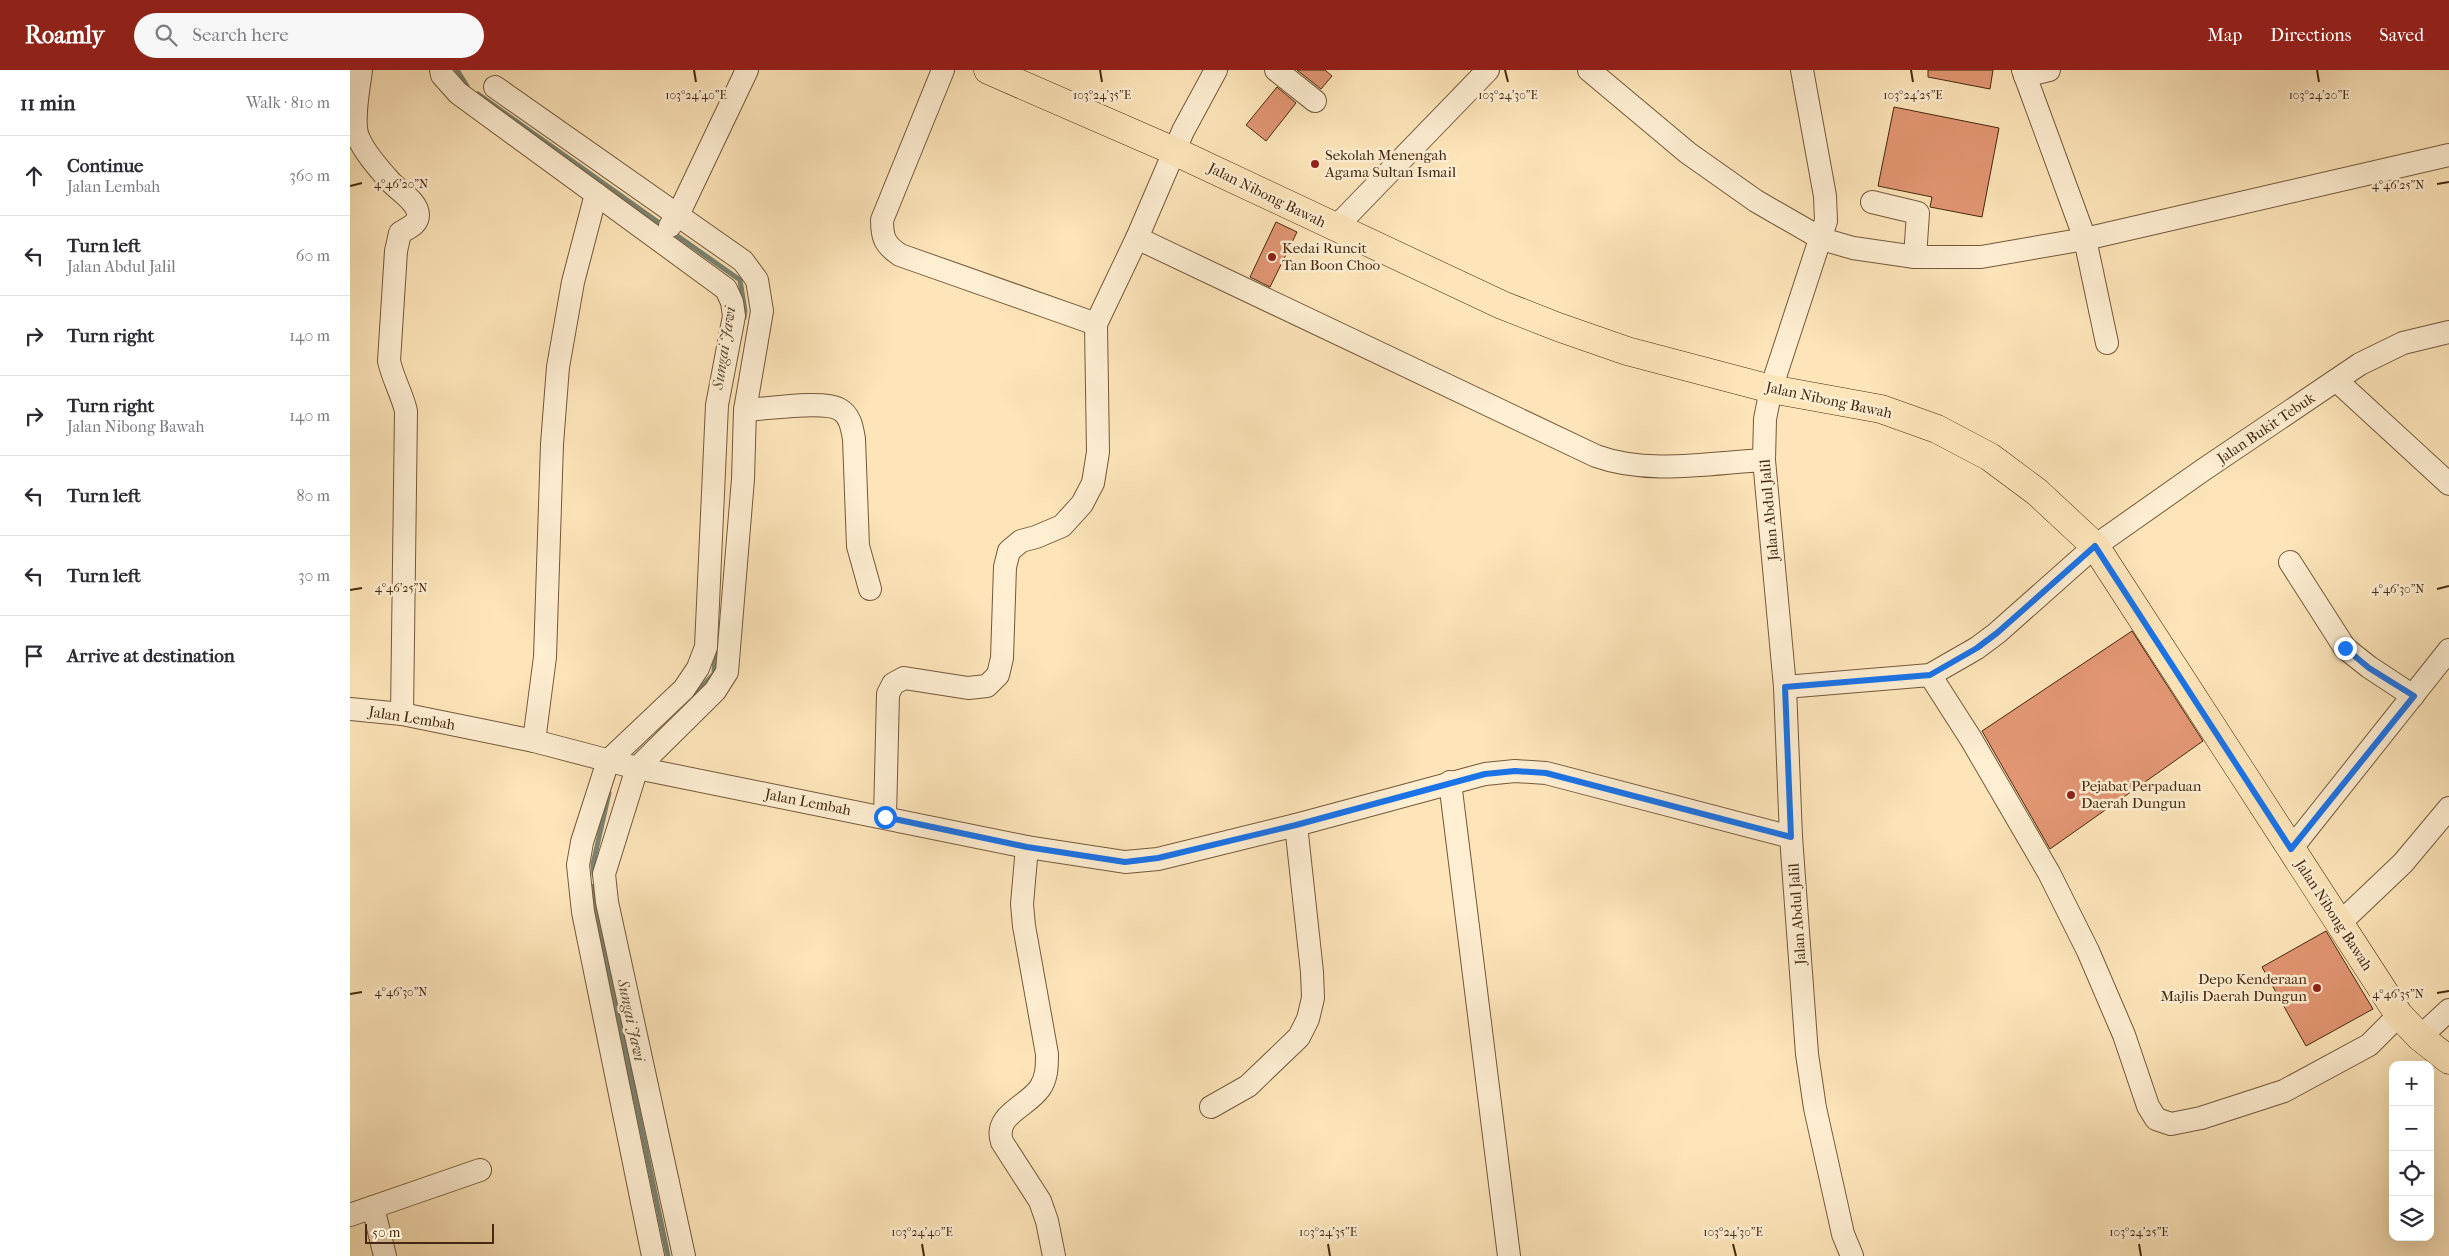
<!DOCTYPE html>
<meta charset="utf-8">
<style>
:root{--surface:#fff;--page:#f7f7f7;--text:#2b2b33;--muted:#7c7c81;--line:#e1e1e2;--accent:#8f2418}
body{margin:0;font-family:"IM FELL French Canon",serif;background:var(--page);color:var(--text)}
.controls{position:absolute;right:15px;bottom:15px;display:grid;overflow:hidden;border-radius:10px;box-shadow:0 5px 20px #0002}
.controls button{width:45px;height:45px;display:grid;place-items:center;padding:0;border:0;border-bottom:1px solid var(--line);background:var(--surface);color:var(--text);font:25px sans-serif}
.scale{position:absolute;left:15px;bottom:12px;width:129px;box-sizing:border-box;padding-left:5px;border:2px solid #462910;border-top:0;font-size:14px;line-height:18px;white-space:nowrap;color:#462910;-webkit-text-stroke:4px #feeed2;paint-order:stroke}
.stop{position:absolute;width:15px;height:15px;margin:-11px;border:4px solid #1a73e8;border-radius:50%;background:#fff}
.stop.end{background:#1a73e8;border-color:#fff;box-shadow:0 1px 5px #0008}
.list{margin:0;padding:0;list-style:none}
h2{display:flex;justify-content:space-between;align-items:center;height:65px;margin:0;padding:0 20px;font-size:21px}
h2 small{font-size:16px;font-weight:400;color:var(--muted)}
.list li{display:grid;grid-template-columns:32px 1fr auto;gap:15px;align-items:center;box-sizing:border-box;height:80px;padding:0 20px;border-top:1px solid var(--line)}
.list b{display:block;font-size:19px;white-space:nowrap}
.list p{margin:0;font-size:16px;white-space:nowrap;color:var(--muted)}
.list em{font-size:16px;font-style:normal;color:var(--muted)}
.icon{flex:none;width:28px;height:28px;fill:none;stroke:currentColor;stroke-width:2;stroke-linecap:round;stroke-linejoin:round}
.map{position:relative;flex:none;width:2099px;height:1186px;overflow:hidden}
header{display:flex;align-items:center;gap:30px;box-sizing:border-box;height:70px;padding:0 25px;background:var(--accent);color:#fff}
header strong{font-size:24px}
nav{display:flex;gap:28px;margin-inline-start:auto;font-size:18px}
.search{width:350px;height:45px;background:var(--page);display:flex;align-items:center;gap:12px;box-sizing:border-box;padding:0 18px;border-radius:28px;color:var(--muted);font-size:19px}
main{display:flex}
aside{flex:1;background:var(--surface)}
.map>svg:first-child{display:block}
</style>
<header>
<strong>Roamly</strong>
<div class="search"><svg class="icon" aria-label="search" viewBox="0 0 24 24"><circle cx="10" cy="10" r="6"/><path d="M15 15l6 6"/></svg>Search here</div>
<nav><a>Map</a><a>Directions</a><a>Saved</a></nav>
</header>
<main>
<aside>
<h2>11 min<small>Walk · 810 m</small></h2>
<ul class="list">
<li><svg class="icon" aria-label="ahead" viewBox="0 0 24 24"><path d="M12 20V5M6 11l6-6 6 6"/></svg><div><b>Continue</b><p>Jalan Lembah</p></div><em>360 m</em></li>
<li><svg class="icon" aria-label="left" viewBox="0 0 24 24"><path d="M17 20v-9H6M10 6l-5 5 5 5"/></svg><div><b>Turn left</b><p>Jalan Abdul Jalil</p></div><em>60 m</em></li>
<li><svg class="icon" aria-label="right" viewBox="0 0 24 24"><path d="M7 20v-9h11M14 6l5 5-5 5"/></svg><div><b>Turn right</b></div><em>140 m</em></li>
<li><svg class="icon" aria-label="right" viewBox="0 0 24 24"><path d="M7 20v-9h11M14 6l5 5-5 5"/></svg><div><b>Turn right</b><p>Jalan Nibong Bawah</p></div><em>140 m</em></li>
<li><svg class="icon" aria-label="left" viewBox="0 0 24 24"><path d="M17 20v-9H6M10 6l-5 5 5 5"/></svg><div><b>Turn left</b></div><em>80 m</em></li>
<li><svg class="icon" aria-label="left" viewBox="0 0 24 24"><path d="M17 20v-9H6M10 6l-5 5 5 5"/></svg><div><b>Turn left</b></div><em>30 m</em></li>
<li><svg class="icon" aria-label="arrive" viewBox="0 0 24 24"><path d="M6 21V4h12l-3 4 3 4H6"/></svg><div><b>Arrive at destination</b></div></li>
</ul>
</aside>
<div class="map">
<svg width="2099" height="1186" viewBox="0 0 2099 1186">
<rect width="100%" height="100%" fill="#fde5b9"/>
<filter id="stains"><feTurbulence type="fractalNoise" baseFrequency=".004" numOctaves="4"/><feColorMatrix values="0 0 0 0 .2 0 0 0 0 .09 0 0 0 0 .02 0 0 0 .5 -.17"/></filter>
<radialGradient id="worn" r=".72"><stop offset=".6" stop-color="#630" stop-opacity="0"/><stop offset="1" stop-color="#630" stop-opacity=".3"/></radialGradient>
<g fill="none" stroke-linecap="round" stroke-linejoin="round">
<!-- stream -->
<g stroke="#7b8371" stroke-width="5">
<polyline points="107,0 117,16"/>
<polyline points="128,24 315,157"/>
<polyline points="322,162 390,210 395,241 394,248"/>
<polyline points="332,638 364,604 365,579"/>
<polyline points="244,805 243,794 259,723"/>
<polyline points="244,816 245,834 318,1186"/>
</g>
</g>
<!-- building -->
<g fill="#e29673" stroke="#462910">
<polygon points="947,0 975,0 982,6 971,19"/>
<polygon points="1578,0 1643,0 1640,19 1578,7"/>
<polygon points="927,17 946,33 916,71 896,55"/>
<polygon points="1544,37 1649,58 1632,147 1580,137 1582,127 1528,116"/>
<polygon points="926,152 947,162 920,217 900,207"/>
<polygon points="1782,561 1853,671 1700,779 1632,661"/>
<polygon points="1976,861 2023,939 1956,976 1912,897"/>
</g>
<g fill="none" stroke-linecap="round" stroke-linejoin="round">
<defs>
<g id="minor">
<path d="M11,0C9,18 1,54 9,69C14,81 30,100 39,110C47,120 68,131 68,145C68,155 57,158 50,163L46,181L39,291C43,309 52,324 56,341L52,644"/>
<polyline points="91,0 92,5 108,23 376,219 382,232 384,246 367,335 356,577 348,598 334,619 258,691 232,772 228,795 233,842 303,1186"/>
<path d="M593,0L532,150C532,168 535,175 550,185L746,254"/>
<polyline points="926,0 965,31"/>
<polyline points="1239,0 1338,83 1406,131 1472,169 1503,178 1565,187 1631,187 1735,169 2099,85"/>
<polyline points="1452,0 1475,126 1476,151 1421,319 1415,349 1414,390 1435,617 1441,767 1457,984 1465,1038 1493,1164 1502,1186"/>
<polyline points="1673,0 1735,169 1757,273"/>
<polyline points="1675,6 1699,0"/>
<polyline points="145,17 393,191 407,210 412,241 395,340 393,409 377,602 365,621 287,698 254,804 257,832 334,1186"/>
<polyline points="1522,132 1568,143 1565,187"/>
<polyline points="320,156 328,145 397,0"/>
<polyline points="985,158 1138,0"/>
<path d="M787,168L1246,386C1298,405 1360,393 1414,390"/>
<polyline points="1987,311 2099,414"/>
<path d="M395,340C417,339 472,330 489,339C500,345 502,357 504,369L508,476L520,519"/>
<polyline points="1940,492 1995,578 2019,597 2063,626"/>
<polyline points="1580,605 1621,669 1699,803 1738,881 1774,965 1798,1036 1806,1049 1821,1054 1851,1048 1934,1021 2019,975 2049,945"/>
<polyline points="1435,617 1580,605 1627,578 1647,563 1745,476 1853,400 2010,294 2053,273 2099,262"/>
<polyline points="0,639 52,644 184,671 287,698 677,777 775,792 808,789 946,755 1135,704 1165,701 1196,703 1441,767"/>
<polyline points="184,671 195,587 202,374 208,297 223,212 246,124"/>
<polyline points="1100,712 1159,1186"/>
<polyline points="535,747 538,624 543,614 554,608 618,618 637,616 648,605 652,588 655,497 659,481 671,471 686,467 712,456 732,434 743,413 748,382 746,254 787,168 833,61 866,0"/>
<path d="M677,777L672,834L674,856L697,984C697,996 697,1008 690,1018C677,1037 643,1045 652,1072L690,1131L697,1151L704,1186"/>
<polyline points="1941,779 2099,580"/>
<polyline points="1990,853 2053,793 2099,738"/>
<polyline points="2070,967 2099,940"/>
<polyline points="861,1037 898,1016 949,967 958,949 963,928 962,902 946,755"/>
<polyline points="23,1137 35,1186"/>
<polyline points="0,1145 130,1100"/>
</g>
<polyline id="major" points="638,0 824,81 1152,235 1208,257 1277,281 1421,319 1531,339 1587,359 1640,387 1687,422 1745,476 2049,945 2070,967 2099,990"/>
</defs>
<!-- minor casing -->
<use href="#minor" stroke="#74583a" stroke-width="24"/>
<!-- major casing -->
<use href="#major" stroke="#462910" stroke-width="29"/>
<!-- minor -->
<use href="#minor" stroke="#feeed2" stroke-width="22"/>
<!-- major -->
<use href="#major" stroke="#fde5b9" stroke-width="28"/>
</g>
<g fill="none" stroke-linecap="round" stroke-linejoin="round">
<!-- route -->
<polyline stroke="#1a73e8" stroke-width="6" points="535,747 677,777 775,792 808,788 946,755 1135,704 1165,701 1196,703 1441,767 1435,617 1580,605 1627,578 1647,563 1745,476 1941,779 2064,626 2019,598 1995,578"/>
</g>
<!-- ticks -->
<path fill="none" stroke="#462910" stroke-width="2" d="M344,0L346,12M750,0L752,12M1155,0L1158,12M1561,0L1563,12M1967,0L1969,12M2087,114L2099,112M0,116L12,113M2087,519L2099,516M0,520L12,518M2087,923L2099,921M0,924L12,922M572,1174L574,1186M978,1174L980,1186M1383,1174L1386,1186M1789,1174L1791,1186"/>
<!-- markers -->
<g fill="#8f2418" stroke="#feeed2" stroke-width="2">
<circle cx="965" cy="94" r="5"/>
<circle cx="922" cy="187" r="5"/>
<circle cx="1721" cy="725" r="5"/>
<circle cx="1967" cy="918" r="5"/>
</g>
<g text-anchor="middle" stroke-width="5" stroke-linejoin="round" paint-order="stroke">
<!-- poi labels -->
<g font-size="15" fill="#462910" stroke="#feeed2" text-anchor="start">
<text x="975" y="90">Sekolah Menengah<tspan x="975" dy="17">Agama Sultan Ismail</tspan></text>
<text x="932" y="183">Kedai Runcit<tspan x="932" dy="17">Tan Boon Choo</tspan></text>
<text x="1731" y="721">Pejabat Perpaduan<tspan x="1731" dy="17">Daerah Dungun</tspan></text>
<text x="1957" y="914" text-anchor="end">Depo Kenderaan<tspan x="1957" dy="17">Majlis Daerah Dungun</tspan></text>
</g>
<!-- street labels -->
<g font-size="15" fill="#462910" stroke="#feeed2">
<text transform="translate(917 125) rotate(26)" y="5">Jalan Nibong Bawah</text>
<text transform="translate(1479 330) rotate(12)" y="5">Jalan Nibong Bawah</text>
<text transform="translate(1916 358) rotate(-34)" y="5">Jalan Bukit Tebuk</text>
<text transform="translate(1419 440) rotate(-95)" y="5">Jalan Abdul Jalil</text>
<text transform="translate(62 648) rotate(9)" y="5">Jalan Lembah</text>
<text transform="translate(458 732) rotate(11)" y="5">Jalan Lembah</text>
<text transform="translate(1447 844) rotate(-94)" y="5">Jalan Abdul Jalil</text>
<text transform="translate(1984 845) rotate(57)" y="5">Jalan Nibong Bawah</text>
</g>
<!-- water labels -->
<g font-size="16" font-style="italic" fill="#5c4e38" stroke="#feeed2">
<text transform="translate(373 278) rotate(-81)" y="6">Sungai Jawi</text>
<text transform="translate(282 950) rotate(78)" y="6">Sungai Jawi</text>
</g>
</g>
<g font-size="12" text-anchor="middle" fill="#462910" stroke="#feeed2" stroke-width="5" stroke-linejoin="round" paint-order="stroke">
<text x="346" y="29">103°24'40"E</text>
<text x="752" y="29">103°24'35"E</text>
<text x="1158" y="29">103°24'30"E</text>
<text x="1563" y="29">103°24'25"E</text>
<text x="1969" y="29">103°24'20"E</text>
<text x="51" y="118">4°46'20"N</text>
<text x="2048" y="119">4°46'25"N</text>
<text x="51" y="522">4°46'25"N</text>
<text x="2048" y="523">4°46'30"N</text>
<text x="51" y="926">4°46'30"N</text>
<text x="2048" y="928">4°46'35"N</text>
<text x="572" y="1166">103°24'40"E</text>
<text x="978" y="1166">103°24'35"E</text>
<text x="1383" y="1166">103°24'30"E</text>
<text x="1789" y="1166">103°24'25"E</text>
</g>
<rect width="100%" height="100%" filter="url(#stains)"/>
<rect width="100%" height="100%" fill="url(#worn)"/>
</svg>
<div class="controls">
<button>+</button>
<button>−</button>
<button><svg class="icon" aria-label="locate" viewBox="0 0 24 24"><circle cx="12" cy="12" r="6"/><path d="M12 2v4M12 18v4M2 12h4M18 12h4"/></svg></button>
<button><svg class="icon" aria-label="layers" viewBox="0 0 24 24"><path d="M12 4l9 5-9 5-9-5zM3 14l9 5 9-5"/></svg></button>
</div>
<div class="scale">50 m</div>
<div class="stop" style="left:535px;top:747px"></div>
<div class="stop end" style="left:1995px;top:578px"></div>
</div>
</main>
